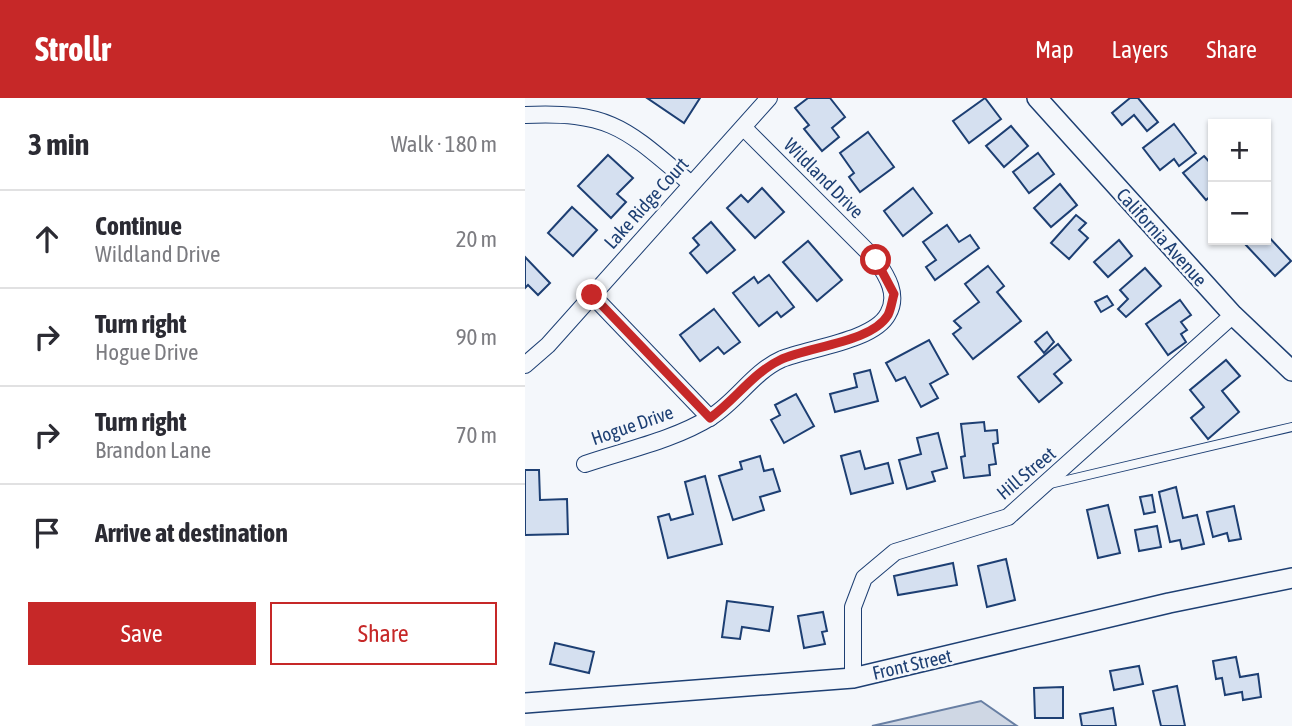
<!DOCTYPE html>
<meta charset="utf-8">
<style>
:root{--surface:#fff;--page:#f7f7f7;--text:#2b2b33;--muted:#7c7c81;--line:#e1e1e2;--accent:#c62828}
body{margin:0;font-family:"Asap Condensed",sans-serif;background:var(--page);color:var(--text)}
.controls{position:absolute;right:21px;top:21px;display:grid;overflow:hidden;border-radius:0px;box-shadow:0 2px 5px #0004}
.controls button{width:63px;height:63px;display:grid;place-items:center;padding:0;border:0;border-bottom:2px solid var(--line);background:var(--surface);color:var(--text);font:35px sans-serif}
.stop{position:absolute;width:21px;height:21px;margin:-16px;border:5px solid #c62828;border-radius:50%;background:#fff}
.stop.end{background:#c62828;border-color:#fff;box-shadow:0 2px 7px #0008}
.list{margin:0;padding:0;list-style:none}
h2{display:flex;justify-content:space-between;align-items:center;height:91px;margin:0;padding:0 28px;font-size:30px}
h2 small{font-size:23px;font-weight:400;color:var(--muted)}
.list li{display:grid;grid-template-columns:46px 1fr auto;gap:21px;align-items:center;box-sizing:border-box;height:98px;padding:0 28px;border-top:2px solid var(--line)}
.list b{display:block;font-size:26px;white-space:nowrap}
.list p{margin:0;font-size:23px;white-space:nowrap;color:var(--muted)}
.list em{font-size:23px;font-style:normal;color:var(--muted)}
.actions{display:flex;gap:14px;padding:21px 28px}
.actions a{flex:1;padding:16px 0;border:2px solid var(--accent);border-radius:0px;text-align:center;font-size:24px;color:var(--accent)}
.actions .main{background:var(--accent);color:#fff}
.icon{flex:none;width:38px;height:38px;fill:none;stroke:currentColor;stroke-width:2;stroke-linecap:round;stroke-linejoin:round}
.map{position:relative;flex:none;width:767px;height:628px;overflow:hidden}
header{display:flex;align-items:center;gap:42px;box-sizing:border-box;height:98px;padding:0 35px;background:var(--accent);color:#fff}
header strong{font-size:33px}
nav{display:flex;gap:38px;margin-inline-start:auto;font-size:24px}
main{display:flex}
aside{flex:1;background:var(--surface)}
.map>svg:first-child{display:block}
</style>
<header>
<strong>Strollr</strong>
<nav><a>Map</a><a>Layers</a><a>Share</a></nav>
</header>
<main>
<aside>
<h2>3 min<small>Walk · 180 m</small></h2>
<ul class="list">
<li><svg class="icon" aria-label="ahead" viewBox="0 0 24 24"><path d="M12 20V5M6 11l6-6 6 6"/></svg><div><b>Continue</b><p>Wildland Drive</p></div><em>20 m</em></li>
<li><svg class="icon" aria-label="right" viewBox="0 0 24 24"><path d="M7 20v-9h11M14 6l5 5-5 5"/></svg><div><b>Turn right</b><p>Hogue Drive</p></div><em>90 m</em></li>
<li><svg class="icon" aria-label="right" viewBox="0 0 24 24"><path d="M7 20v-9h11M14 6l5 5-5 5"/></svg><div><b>Turn right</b><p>Brandon Lane</p></div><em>70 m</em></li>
<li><svg class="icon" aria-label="arrive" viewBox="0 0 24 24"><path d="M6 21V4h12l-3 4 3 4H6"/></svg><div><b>Arrive at destination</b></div></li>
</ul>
<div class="actions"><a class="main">Save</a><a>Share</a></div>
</aside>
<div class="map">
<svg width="767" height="628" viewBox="0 0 767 628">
<rect width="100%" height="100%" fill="#f4f7fb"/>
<!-- water -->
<polygon fill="#cfd7e4" stroke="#687fa3" stroke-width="2" points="456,603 492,628 347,628"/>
<!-- building -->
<g fill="#d5e0f0" stroke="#1d3f73" stroke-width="2">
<polygon points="122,0 175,0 159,25"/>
<polygon points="283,0 305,0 320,19 307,30 314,39 297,53 279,31 284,27 270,10"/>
<polygon points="460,0 476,21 444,45 428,23"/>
<polygon points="605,0 613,0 633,24 622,33 609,17 597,27 587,15"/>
<polygon points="649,26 671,55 654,68 649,61 635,72 618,50"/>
<polygon points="486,28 503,48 479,69 461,48"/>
<polygon points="343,34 369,69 335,94 324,79 329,75 315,55"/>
<polygon points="513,55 529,76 504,95 488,74"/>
<polygon points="83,57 108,80 92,96 101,104 86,120 53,88"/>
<polygon points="679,58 688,68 688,96 681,102 658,75"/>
<polygon points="535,86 552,107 526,129 509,110"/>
<polygon points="237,90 259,114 230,140 202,110 216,97 223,104"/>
<polygon points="388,90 407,115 378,138 359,113"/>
<polygon points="47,109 72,132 48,158 23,135"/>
<polygon points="551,117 561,125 554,132 563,140 544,161 526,145"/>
<polygon points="186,124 210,152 182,175 165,155 174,147 168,140"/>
<polygon points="422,127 434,144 445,137 454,150 410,182 401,169 411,162 398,144"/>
<polygon points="741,136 766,163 750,178 720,146 725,142 741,142"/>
<polygon points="594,142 607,158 583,179 569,164"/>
<polygon points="283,143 317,182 292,203 258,164"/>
<polygon points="0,159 25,185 13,197 3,187 0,190"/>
<polygon points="463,168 479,188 472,194 496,223 448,261 428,236 436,230 429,223 454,204 440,186"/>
<polygon points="620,170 636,188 601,219 593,211 603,201 595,192"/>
<polygon points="244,177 269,209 256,219 252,214 234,228 208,195 229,179 233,185"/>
<polygon points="582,198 588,207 576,214 570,204"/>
<polygon points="655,202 666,217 656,224 662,232 656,236 661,244 643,257 621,226"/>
<polygon points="189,211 215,244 199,256 193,249 175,263 155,237"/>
<polygon points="522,234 529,244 519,255 510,244"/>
<polygon points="404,242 423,276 405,286 413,300 396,309 380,279 371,283 361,265"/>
<polygon points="533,246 546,262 529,276 537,285 514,304 493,279"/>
<polygon points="701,262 715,278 697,293 714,314 683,341 666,320 679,309 665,292"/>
<polygon points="345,272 353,303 310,314 305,296 332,289 329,276"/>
<polygon points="271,296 289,328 259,345 246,322 255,317 250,307"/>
<polygon points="459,324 460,333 472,332 473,345 468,346 471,366 464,367 465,377 439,380 436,359 440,358 436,326"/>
<polygon points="413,335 422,370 407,374 410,383 382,391 374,362 396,356 392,340"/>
<polygon points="335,353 340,371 363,365 368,385 326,396 316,358"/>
<polygon points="235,358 239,373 248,371 255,393 235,399 239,412 208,422 194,378 217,371 215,364"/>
<polygon points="0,372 14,372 15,402 42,401 43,436 0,437"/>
<polygon points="180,378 197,446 143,460 133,419 144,416 146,422 168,416 160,384"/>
<polygon points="651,389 658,420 672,417 679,446 657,451 655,442 645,444 634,394"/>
<polygon points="627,397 630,414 619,416 615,399"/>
<polygon points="583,407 595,455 573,460 562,412"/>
<polygon points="709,408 716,441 704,443 702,435 688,439 682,414"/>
<polygon points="632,428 636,449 614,453 610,432"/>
<polygon points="481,461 490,502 462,509 453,468"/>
<polygon points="428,465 432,487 373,497 369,478"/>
<polygon points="202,503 248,509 244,533 217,529 215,541 197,539"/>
<polygon points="298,514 302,533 297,534 300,546 279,550 273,518"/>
<polygon points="30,545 69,554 64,575 25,566"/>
<polygon points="711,559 715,579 733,576 736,599 718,602 717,594 700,597 697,580 691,581 688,563"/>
<polygon points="614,568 618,586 589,592 585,573"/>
<polygon points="652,588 660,628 636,628 628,593"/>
<polygon points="538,589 538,620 510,620 509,590"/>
<polygon points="588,610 591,628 557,628 555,616"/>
</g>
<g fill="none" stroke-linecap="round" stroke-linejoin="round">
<defs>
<polyline id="service" points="525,386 767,329"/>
<g id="minor">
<path d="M0,17C87,13 102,32 165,85"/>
<polyline points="67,197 185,320"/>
<polyline points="0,267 23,247 244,0"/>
<path d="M60,366C101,352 149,342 186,319C212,303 228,274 257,261C284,250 349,243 363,216C374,197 362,178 351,162L219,30"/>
<polyline points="328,580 328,509 339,480 370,454 483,419 708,217"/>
</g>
<g id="tertiary">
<polyline points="512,0 708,217 767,273"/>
<polyline points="0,605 328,580 644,505 767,480"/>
</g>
</defs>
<!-- service casing -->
<use href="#service" stroke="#1d3f73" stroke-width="10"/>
<!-- minor casing -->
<use href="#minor" stroke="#1d3f73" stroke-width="18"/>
<!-- tertiary casing -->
<use href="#tertiary" stroke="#1d3f73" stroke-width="22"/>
<!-- service -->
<use href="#service" stroke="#f4f7fb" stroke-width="8"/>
<!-- minor -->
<use href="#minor" stroke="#f4f7fb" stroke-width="16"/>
<!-- tertiary -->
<use href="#tertiary" stroke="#f4f7fb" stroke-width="19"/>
</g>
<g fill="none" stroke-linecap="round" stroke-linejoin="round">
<!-- route -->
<path stroke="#c62828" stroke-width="9" d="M67,197L185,320C210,302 228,275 255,262C284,248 346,245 363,217C366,211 367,203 369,196L351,162"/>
</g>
<g text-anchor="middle" stroke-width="5" stroke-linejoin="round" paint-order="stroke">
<!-- street labels -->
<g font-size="19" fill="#1d3f73" stroke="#f4f7fb">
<text transform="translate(299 80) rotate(45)" y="7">Wildland Drive</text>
<text transform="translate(121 105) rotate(-48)" y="7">Lake Ridge Court</text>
<text transform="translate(637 139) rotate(48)" y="7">California Avenue</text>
<text transform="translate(107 327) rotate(-19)" y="7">Hogue Drive</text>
<text transform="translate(501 375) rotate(-40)" y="7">Hill Street</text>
<text transform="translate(387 566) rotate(-13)" y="7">Front Street</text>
</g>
</g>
</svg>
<div class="controls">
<button>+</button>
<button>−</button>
</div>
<div class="stop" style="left:351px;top:162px"></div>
<div class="stop end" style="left:67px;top:197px"></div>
</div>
</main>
